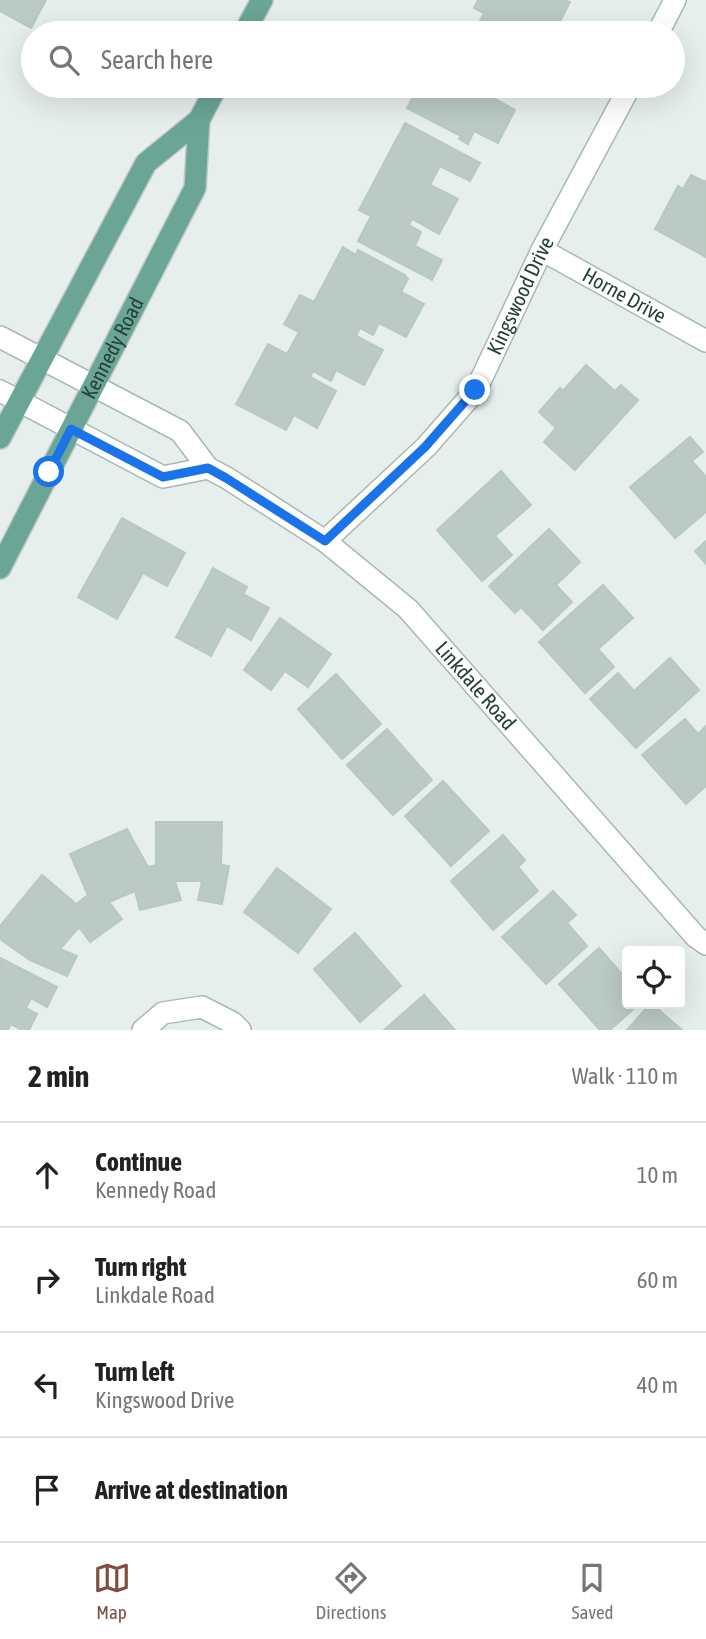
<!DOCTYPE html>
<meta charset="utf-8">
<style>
:root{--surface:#fff;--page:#f2f2f2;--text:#222;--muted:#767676;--line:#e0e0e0;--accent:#804e3d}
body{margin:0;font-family:"Asap Condensed",sans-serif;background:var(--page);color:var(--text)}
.controls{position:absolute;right:21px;bottom:21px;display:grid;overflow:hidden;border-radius:7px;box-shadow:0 7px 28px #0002}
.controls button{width:63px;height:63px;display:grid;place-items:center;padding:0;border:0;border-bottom:2px solid var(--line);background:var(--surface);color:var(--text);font:35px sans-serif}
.stop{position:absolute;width:21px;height:21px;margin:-16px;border:5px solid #1a73e8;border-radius:50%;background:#fff}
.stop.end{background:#1a73e8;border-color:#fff;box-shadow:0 2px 7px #0008}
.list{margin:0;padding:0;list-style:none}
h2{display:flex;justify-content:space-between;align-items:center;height:91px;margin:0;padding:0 28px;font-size:30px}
h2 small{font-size:23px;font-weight:400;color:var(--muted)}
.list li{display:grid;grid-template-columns:46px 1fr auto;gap:21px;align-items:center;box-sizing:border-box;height:105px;padding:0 28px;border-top:2px solid var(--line)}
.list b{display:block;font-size:26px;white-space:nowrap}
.list p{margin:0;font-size:23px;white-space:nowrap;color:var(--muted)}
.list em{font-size:23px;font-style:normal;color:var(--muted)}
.icon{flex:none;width:38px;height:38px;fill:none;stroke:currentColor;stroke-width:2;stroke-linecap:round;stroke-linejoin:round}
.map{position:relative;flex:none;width:706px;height:1030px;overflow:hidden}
.search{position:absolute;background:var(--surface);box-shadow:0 7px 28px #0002;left:21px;right:21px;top:21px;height:77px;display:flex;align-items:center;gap:18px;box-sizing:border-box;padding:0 24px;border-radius:38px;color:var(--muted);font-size:26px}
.sheet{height:511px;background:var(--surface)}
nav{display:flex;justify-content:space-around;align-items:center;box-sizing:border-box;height:98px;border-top:2px solid var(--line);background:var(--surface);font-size:19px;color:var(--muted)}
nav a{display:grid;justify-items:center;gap:4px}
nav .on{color:var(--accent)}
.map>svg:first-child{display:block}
</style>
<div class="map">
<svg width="706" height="1030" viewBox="0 0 706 1030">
<rect width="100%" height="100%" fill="#e6efeb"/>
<!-- building -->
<g fill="#bbcac4" stroke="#b8c9c2" stroke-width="2">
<polygon points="0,0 46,0 31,28 0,11"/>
<polygon points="478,0 565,0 570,2 554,33 526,21 523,27 532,33 474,33 484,13 474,8"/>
<polygon points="419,86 433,88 434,86 504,86 501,92 492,87 488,95 515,110 498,143 474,131 468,144 459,139 461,136 407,108"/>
<polygon points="405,123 480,163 470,181 440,166 430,185 458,199 439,234 412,219 409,225 421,232 415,246 442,260 432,280 358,241 371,216 359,210"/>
<polygon points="691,175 705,182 706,181 706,257 655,229 678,186 683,189"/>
<polygon points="343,247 356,255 358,250 405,275 408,279 401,292 424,304 406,337 379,323 373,335 360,328 356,336 383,350 364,385 336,370 331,381 313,371 310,377 336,391 317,428 294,415 286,430 236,404 268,344 287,354 299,332 284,324 300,295 314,302"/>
<polygon points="586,365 615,391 621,385 638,400 575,470 544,442 556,428 539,412 560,388 563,391"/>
<polygon points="690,437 703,452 692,461 706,477 706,512 675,538 630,487"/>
<polygon points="501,471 531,505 495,536 512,555 482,581 437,530"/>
<polygon points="122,518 185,553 167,586 143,573 117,619 78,597"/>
<polygon points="549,529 580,562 556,585 572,602 543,630 521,607 515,613 489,586"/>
<polygon points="706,541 706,564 695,551"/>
<polygon points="213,568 247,587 243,594 269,608 251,640 227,626 211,656 176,637"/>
<polygon points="603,585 633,618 598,649 614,667 585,693 539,642"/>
<polygon points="280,618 331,654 308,687 285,671 271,690 244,670"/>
<polygon points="670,658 699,690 636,748 590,699 618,673 634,691"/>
<polygon points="336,674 381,724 342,759 298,709"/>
<polygon points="685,719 698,734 706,726 706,786 686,804 642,755"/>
<polygon points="387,729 432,780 393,815 347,765"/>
<polygon points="443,781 489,831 451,866 405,816"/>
<polygon points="156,822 222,822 221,865 229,866 222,904 198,900 202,881 175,881 181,900 140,910 135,891 109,902 122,919 90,942 79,927 60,949 77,956 67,976 30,960 0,939 0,926 42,875 76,904 88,895 70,854 127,829 148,867 156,865"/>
<polygon points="503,835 525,860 518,867 538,891 493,930 451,881"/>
<polygon points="277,868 331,909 298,953 244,912"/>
<polygon points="553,891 576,915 567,923 587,946 546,984 502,937"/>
<polygon points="355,933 401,986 360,1022 314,969"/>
<polygon points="599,948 627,980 627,1004 639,1004 610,1030 600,1030 559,984"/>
<polygon points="0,958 57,987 47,1007 31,998 26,1008 37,1014 29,1030 22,1030 11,1024 8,1030 0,1030"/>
<polygon points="424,995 455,1030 384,1030"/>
<polygon points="650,1004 652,1004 682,1030 627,1030"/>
</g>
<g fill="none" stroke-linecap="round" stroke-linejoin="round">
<defs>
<g id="minor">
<polyline points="658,33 675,0"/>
<path id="s1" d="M542,250L706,341"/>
<path id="s2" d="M0,337L180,431L208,468L227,478L325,541L408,609L696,937L706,944"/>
<polyline points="0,391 163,477 208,468"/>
<path id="s3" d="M325,541L426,447L476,390L542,250L630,86"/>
<polyline points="143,1030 163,1013 202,1007 233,1023 240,1030"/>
</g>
<g id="major">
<polyline points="244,33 262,0"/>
<polyline points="0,438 146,163 199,120 217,86"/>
<path id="s4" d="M0,568L195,188L199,120"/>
</g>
</defs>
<!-- minor casing -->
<use href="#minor" stroke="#a8b8b2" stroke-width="24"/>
<!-- major casing -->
<use href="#major" stroke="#c2cac8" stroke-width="24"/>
<!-- minor -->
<use href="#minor" stroke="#fff" stroke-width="21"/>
<!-- major -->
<use href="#major" stroke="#6aa596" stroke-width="21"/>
</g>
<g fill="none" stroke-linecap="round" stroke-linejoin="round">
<!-- route -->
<polyline stroke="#1a73e8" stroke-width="9" points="49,472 71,429 163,477 208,468 226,478 325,541 425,447 475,390"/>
</g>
<g text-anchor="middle" stroke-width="5" stroke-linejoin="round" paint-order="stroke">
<!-- street labels -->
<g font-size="21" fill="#24423a" stroke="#f7fbf9">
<text dy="7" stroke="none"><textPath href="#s3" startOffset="318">Kingswood Drive</textPath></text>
<text dy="7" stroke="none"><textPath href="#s1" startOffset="94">Horne Drive</textPath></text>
<text dy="7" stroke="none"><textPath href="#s4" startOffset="247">Kennedy Road</textPath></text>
<text dy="7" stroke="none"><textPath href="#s2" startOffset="597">Linkdale Road</textPath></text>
</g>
</g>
</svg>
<div class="controls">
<button><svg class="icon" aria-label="locate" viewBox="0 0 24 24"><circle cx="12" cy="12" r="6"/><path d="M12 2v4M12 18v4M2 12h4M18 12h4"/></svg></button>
</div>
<div class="stop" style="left:49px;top:472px"></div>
<div class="stop end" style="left:475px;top:390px"></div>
<div class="search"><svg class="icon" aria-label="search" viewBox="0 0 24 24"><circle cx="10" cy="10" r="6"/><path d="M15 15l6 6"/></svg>Search here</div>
</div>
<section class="sheet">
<h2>2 min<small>Walk · 110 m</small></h2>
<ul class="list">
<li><svg class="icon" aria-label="ahead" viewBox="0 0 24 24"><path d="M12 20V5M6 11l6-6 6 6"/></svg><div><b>Continue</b><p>Kennedy Road</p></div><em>10 m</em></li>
<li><svg class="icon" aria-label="right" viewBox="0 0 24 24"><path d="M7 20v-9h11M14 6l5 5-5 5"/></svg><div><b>Turn right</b><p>Linkdale Road</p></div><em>60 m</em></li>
<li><svg class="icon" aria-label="left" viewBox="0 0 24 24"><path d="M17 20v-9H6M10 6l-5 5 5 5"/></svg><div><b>Turn left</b><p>Kingswood Drive</p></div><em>40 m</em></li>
<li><svg class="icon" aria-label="arrive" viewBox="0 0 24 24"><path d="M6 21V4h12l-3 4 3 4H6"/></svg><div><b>Arrive at destination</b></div></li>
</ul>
</section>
<nav>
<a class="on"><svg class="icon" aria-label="map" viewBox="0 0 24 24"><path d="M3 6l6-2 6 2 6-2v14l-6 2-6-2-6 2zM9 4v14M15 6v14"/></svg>Map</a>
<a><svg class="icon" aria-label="directions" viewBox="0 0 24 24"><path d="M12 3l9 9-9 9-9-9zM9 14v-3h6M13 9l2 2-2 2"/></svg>Directions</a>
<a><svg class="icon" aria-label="saved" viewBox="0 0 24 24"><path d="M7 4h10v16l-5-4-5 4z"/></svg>Saved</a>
</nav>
